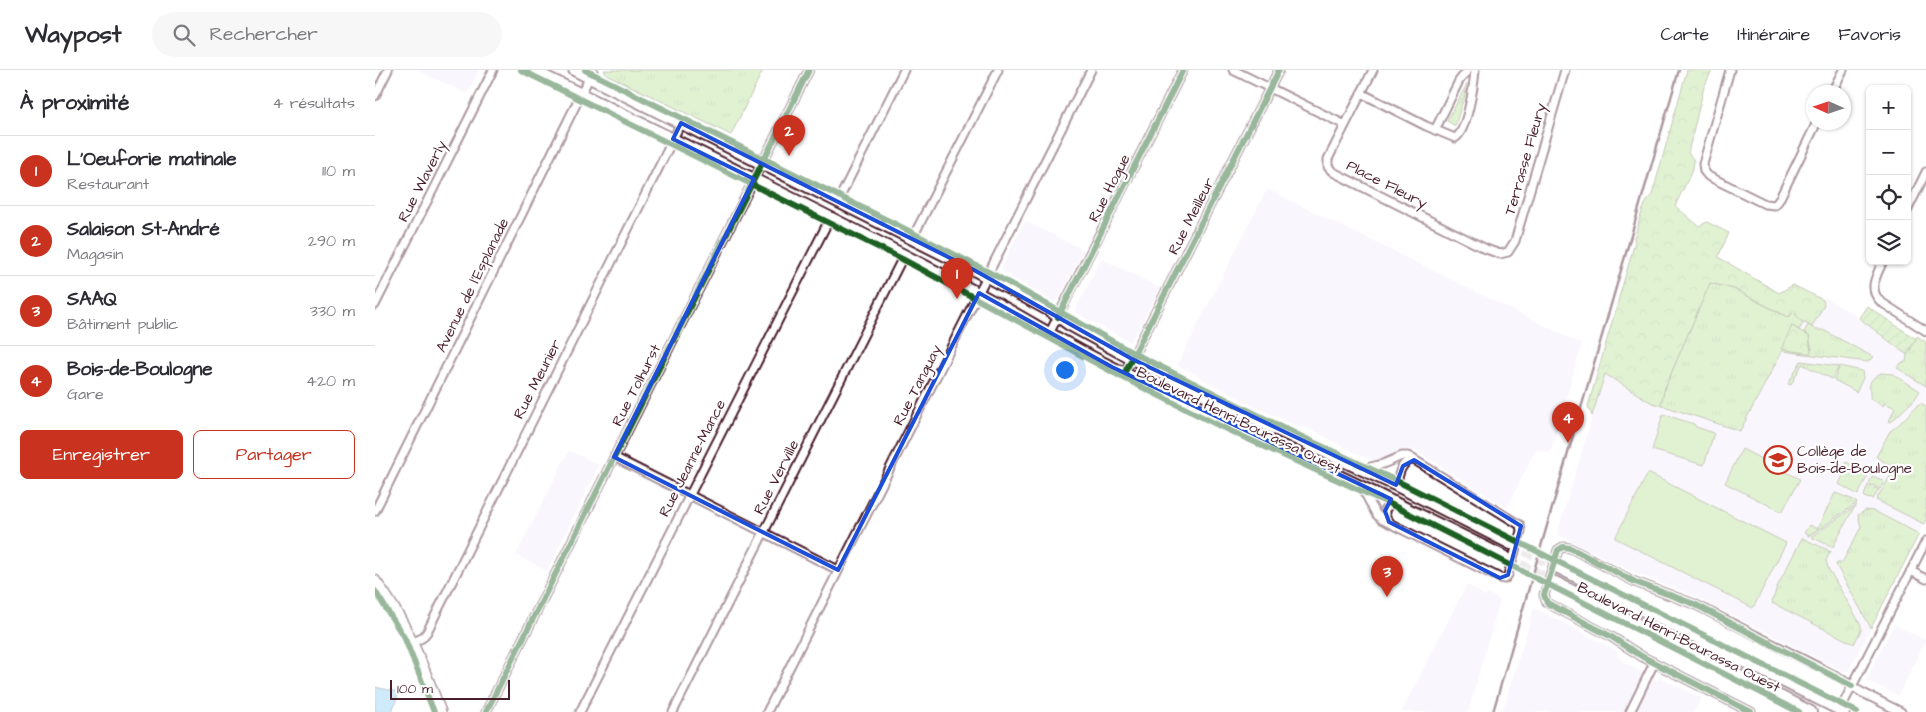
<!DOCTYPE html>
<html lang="fr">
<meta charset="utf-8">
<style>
:root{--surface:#fff;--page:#f7f7f7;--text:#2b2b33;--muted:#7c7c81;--line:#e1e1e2;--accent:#c8321e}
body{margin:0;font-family:"Architects Daughter",sans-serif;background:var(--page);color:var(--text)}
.controls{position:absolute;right:15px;top:15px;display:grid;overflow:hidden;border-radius:8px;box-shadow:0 1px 4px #0004}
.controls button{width:45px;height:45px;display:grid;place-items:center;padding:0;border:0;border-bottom:1px solid var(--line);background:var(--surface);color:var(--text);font:25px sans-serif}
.compass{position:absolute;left:1431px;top:15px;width:45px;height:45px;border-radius:50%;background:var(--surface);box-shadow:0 1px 4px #0004;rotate:273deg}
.scale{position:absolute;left:15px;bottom:12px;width:120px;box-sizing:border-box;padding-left:5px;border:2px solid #4a1f2b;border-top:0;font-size:14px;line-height:18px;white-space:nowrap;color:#4a1f2b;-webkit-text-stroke:4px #fff;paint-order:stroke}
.you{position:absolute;left:689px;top:299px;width:18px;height:18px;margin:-12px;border:4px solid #fff;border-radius:50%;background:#1a73e8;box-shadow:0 0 0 8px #1a73e833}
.badge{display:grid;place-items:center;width:32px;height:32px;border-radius:50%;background:var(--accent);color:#fff;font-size:16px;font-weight:700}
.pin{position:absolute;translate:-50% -41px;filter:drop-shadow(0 1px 2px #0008)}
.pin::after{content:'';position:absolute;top:26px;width:18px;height:15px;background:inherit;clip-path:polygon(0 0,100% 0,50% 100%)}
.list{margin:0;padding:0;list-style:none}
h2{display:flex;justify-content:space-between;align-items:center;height:65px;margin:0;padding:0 20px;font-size:21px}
h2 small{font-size:16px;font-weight:400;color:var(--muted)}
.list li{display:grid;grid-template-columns:32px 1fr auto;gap:15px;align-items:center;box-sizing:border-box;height:70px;padding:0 20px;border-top:1px solid var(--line)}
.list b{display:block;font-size:19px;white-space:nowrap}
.list p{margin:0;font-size:16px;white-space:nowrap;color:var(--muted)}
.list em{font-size:16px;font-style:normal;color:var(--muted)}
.actions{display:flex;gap:10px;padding:15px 20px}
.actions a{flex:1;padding:11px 0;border:1px solid var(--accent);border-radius:8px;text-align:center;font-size:18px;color:var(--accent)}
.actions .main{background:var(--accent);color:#fff}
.icon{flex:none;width:28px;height:28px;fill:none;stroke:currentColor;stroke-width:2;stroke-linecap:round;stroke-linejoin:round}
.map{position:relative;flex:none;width:1551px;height:642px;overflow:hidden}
header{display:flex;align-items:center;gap:30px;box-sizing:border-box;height:70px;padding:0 25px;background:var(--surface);border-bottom:1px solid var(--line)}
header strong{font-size:24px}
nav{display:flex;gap:28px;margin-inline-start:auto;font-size:18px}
.search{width:350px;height:45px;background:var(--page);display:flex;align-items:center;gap:12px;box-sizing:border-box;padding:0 18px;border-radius:28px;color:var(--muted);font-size:19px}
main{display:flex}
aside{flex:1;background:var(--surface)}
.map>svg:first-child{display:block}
</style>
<header>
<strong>Waypost</strong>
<div class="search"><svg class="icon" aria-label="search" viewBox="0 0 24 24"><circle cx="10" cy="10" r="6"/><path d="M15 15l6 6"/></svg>Rechercher</div>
<nav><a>Carte</a><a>Itinéraire</a><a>Favoris</a></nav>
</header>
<main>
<aside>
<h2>À proximité<small>4 résultats</small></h2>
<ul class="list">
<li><span class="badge">1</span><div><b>L'Oeuforie matinale</b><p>Restaurant</p></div><em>110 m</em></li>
<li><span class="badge">2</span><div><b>Salaison St-André</b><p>Magasin</p></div><em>290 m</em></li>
<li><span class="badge">3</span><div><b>SAAQ</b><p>Bâtiment public</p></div><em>330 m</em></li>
<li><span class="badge">4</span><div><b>Bois-de-Boulogne</b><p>Gare</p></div><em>420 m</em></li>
</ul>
<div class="actions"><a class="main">Enregistrer</a><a>Partager</a></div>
</aside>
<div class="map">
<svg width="1551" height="642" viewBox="0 0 1551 642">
<defs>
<pattern id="grass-tufts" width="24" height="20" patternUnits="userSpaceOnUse" patternTransform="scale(1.25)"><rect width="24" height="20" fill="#bce39e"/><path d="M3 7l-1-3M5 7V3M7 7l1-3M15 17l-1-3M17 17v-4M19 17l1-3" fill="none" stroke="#a3c288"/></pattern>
<pattern id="forest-crowns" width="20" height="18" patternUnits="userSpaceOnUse" patternTransform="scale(1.25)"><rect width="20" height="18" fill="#bce39e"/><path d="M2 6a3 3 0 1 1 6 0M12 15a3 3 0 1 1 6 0" fill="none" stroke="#a3c288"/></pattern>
<pattern id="garden-furrows" width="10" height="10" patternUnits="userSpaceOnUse" patternTransform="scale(1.25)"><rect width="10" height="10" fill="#bce39e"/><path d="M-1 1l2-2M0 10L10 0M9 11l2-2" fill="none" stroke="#a3c288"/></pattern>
</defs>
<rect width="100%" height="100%" fill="#fff"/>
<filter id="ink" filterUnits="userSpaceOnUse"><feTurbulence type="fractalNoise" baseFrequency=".02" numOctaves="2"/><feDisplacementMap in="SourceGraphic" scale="10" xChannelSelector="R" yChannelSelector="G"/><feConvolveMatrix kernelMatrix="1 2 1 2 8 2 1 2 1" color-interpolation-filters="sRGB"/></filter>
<g filter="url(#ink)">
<!-- built -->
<g fill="#f3ecfa">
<polygon points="42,0 104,0 92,24"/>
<polygon points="892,119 1207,274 1175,383 1161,379 1132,438 1040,380 1032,379 1023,382 1009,390 1008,389 1002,391 991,388 930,357 926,358 886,340 802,295"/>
<polygon points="650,151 709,180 682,231 677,231 635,207 636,205 627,202 628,194"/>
<polygon points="1342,187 1404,223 1418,215 1447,230 1449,227 1475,242 1532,285 1542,266 1551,272 1551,449 1474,601 1468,601 1319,526 1258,502 1182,464 1230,304 1274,331"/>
<polygon points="726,188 785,218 756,272 702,244 700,241"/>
<polygon points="194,380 224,395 172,501 141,485"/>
<polygon points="1093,515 1110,526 1115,524 1125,530 1093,642 1026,642 1091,516"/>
<polygon points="1159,538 1241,580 1246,591 1282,610 1286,608 1327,628 1319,642 1127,642"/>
<polygon points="1519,554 1551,570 1523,626 1491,610"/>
</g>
<!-- grass -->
<g fill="url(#grass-tufts)" stroke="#838164">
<polygon points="229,0 388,0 356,65 231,4"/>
<polygon points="1092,14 1092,18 1080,56 1072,51"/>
<polygon points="1335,213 1359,219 1412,247 1419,242 1428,253 1424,260 1422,258 1437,280 1434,266 1429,262 1433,255 1441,260 1448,260 1498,287 1493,292 1407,281 1365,361 1286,335 1289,320"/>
<polygon points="1542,266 1551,272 1551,316 1522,298 1526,293 1531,292 1532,285"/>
<polygon points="1426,291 1463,296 1463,298 1457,309 1427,294 1416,315 1413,314"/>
<polygon points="1465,296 1487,301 1488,308 1481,323 1480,321 1459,310"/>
<path d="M1506,303L1518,304L1545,321L1539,330L1516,352L1514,351L1520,338L1510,333L1508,336L1495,329C1496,317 1490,311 1506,303Z"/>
<path d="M1545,333L1551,336V449L1549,454L1501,430L1520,398L1501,387L1515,361C1523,357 1537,340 1545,333Z"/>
<polygon points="1471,392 1494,403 1483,425 1464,414 1470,401 1468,399"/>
<polygon points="1498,406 1509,411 1505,419 1494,413"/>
<polygon points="1493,415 1504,420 1498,429 1491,428 1489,426"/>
<polygon points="1460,423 1479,430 1482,433 1434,466 1429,463 1434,455 1442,459"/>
<polygon points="1482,435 1477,441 1458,477 1436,467"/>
<polygon points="1491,440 1499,441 1544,464 1496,558 1461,495 1462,493 1467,493 1486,457 1483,445"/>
<polygon points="1427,468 1453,480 1453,482 1456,481 1451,490 1453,498 1486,555 1486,560 1479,574 1397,533 1402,517"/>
</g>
<!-- forest -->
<g fill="url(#forest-crowns)" stroke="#838164">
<path d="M1312,0H1337L1329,17L1313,83L1319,90L1318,99L1300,136L1324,156L1332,152L1354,163L1343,187L1404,223L1418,215L1448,230L1449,235L1437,257L1426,251L1419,242L1413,247L1359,219L1335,213L1289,320L1286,335L1277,333L1230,304L1217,346L1213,336L1260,172L1259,168C1264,155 1266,135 1277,125Z"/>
<polygon points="1417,256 1434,266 1436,283 1430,283 1406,279"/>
</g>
<!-- garden -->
<polygon fill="url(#garden-furrows)" stroke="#838164" points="1492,236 1541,269 1532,285 1484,248"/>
<!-- pitch -->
<g fill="#bce39e" stroke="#838164">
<polygon points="1288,344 1319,354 1321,357 1339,363 1329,395 1277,380"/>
<polygon points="1367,379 1425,409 1407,442 1350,413"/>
<polygon points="1273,403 1411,473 1378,538 1240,468"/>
</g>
<!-- water -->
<polygon fill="#95d0f5" stroke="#7789a4" points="0,617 24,622 17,642 0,642"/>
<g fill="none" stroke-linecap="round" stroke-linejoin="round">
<!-- primary-tunnel -->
<g stroke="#dbd2d5" stroke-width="10" stroke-dasharray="10 5" stroke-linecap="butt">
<polyline points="1136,474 1184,498"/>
<polyline points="1132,488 1180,512"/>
</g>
<defs>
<g id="minor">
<polyline points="858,0 970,55"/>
<polyline points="998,0 953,89 953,97 958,102 1111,179 1125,184 1133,182 1140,171 1190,0"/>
<polyline points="1355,0 1328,94 1329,101 1333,106 1390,134 1400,135 1404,130 1442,52"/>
<polyline points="1457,22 1468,0"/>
<path d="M986,23L1051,56L1080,68C1092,62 1099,14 1100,0"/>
<polyline points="0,26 13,0"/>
<polyline points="1060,60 1084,11 1093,0"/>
<polyline points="463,131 529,0"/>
<polyline points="1532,141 1551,102"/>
<polyline points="537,169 623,0"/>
<path d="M1508,191C1502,205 1492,219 1506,232L1551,261"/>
<polyline points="0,235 118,0"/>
<polyline points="675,262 808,0"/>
<polyline points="750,302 904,0"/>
<polyline points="239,387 463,500"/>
<polyline points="986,416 1001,444 1006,449 1125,508 1130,509 1133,505 1146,461 1145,455 1033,386 1027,386 1008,394 987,399"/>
<path d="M1022,416C1023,405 1026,390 1039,390"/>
<polyline points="0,441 218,0"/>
<polyline points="1013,451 1010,446 1010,439 1020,431"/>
<polyline points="1536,501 1551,509"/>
<polyline points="39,572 47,568 52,562 306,53"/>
<polyline points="111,642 434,0"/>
<polyline points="205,642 455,148"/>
<polyline points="298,642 529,185"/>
<polyline points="392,642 716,0"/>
<polyline points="1255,642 1279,593"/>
<polyline points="1376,642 1268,587 1235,566 1172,533 1169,525 1183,480 1188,477 1195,478 1260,512 1319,534 1465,608 1486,622 1526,642"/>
<polyline points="1464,642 1551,471"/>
</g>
<path id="tertiary" d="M0,510C32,551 48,595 66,642"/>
<g id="primary">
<path d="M157,0C303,71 449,143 593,218C642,243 688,273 737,297C869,362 1002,422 1132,488"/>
<polyline points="199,0 599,200 675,241 693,254 757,289 882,351 1022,416 1136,474"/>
<polyline points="1184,498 1469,642"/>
<polyline points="1180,512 1436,642"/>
</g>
</defs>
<!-- minor casing -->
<use href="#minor" stroke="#4a1f2b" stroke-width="11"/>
<!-- tertiary casing -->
<use href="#tertiary" stroke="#4a1f2b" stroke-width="12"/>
<!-- primary casing -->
<use href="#primary" stroke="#4a1f2b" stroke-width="14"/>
<!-- minor -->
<use href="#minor" stroke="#fff" stroke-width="7"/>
<!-- tertiary -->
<use href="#tertiary" stroke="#fff" stroke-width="9"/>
<!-- primary -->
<use href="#primary" stroke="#fff" stroke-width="10"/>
<!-- rail -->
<polyline stroke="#4a1f2b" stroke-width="2.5" points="1118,642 1304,0"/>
<defs>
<g id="cycleway">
<polyline points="146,0 527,189 747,307 851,359 1015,434 1424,642"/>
<polyline points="210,0 530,159 623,207 760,284 925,366 1028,414 1482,642"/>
<polyline points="683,247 808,0"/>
<polyline points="750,302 904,0"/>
<polyline points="0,521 30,569 59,642"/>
<polyline points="111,642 434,0"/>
<polyline points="1376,642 1268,587 1235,566 1172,533 1169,525 1183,480 1188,477 1195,478 1260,512 1319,534 1477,616"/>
</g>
</defs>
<!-- cycleway casing -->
<use href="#cycleway" stroke="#fff" stroke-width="9"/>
<!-- cycleway -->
<use href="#cycleway" stroke="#1b5e20" stroke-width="6"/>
</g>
</g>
<!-- marked area -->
<path d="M0 0H1551V642H0ZM306,53L599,200L757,289L1021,415L1028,396L1039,390L1146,456L1133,505L1125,508L1014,452L1010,441L1016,429L737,297L604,223L463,500L239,387L379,109L298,69Z" fill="#fff" fill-opacity=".55" fill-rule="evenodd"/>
<path fill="none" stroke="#1d4ed8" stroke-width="4" stroke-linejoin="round" d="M306,53L599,200L757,289L1021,415L1028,396L1039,390L1146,456L1133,505L1125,508L1014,452L1010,441L1016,429L737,297L604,223L463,500L239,387L379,109L298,69Z"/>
<!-- icons -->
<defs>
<symbol id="university-ring" viewBox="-11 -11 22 22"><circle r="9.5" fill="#fff" stroke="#c8321e" stroke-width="1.5"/><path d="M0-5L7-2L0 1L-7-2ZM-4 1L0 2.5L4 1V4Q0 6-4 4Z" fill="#c8321e"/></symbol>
</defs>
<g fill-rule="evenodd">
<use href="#university-ring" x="1387" y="374" width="32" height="32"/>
</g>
<g text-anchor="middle" stroke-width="4.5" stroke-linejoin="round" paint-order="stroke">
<!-- street labels -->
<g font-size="15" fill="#4a1f2b" stroke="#fff">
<text transform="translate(1150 89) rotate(-74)" y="5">Terrasse Fleury</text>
<text transform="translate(47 111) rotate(-63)" y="5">Rue Waverly</text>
<text transform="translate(1012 114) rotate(27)" y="5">Place Fleury</text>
<text transform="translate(734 118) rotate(-63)" y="5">Rue Hogue</text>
<text transform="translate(816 146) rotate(-63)" y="5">Rue Meilleur</text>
<text transform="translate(97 215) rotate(-64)" y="5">Avenue de l'Esplanade</text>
<text transform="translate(162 309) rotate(-63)" y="5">Rue Meunier</text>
<text transform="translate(261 315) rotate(-63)" y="5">Rue Tolhurst</text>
<text transform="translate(542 315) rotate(-63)" y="5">Rue Tanguay</text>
<text transform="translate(864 350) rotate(26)" y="5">Boulevard Henri-Bourassa Ouest</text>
<text transform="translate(317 388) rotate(-63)" y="5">Rue Jeanne-Mance</text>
<text transform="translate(401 407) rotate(-63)" y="5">Rue Verville</text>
<text transform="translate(1304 567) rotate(27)" y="5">Boulevard Henri-Bourassa Ouest</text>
</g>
<!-- poi labels -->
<g font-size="15" fill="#4a1f2b" stroke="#fff" text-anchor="start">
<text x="1422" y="386">Collège de<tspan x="1422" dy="17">Bois-de-Boulogne</tspan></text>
</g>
</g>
</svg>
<div class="controls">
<button>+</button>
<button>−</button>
<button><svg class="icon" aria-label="locate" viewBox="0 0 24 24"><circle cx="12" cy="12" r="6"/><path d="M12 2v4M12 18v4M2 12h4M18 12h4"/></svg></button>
<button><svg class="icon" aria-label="layers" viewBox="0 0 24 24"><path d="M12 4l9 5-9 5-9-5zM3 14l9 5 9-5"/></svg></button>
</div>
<svg class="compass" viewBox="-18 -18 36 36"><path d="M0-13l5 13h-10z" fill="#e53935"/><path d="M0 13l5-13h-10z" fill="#7c7c81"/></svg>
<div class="scale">100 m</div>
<div class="you"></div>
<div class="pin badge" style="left:582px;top:229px">1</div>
<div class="pin badge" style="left:414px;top:86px">2</div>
<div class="pin badge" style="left:1012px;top:527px">3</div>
<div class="pin badge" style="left:1193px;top:373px">4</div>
</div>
</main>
